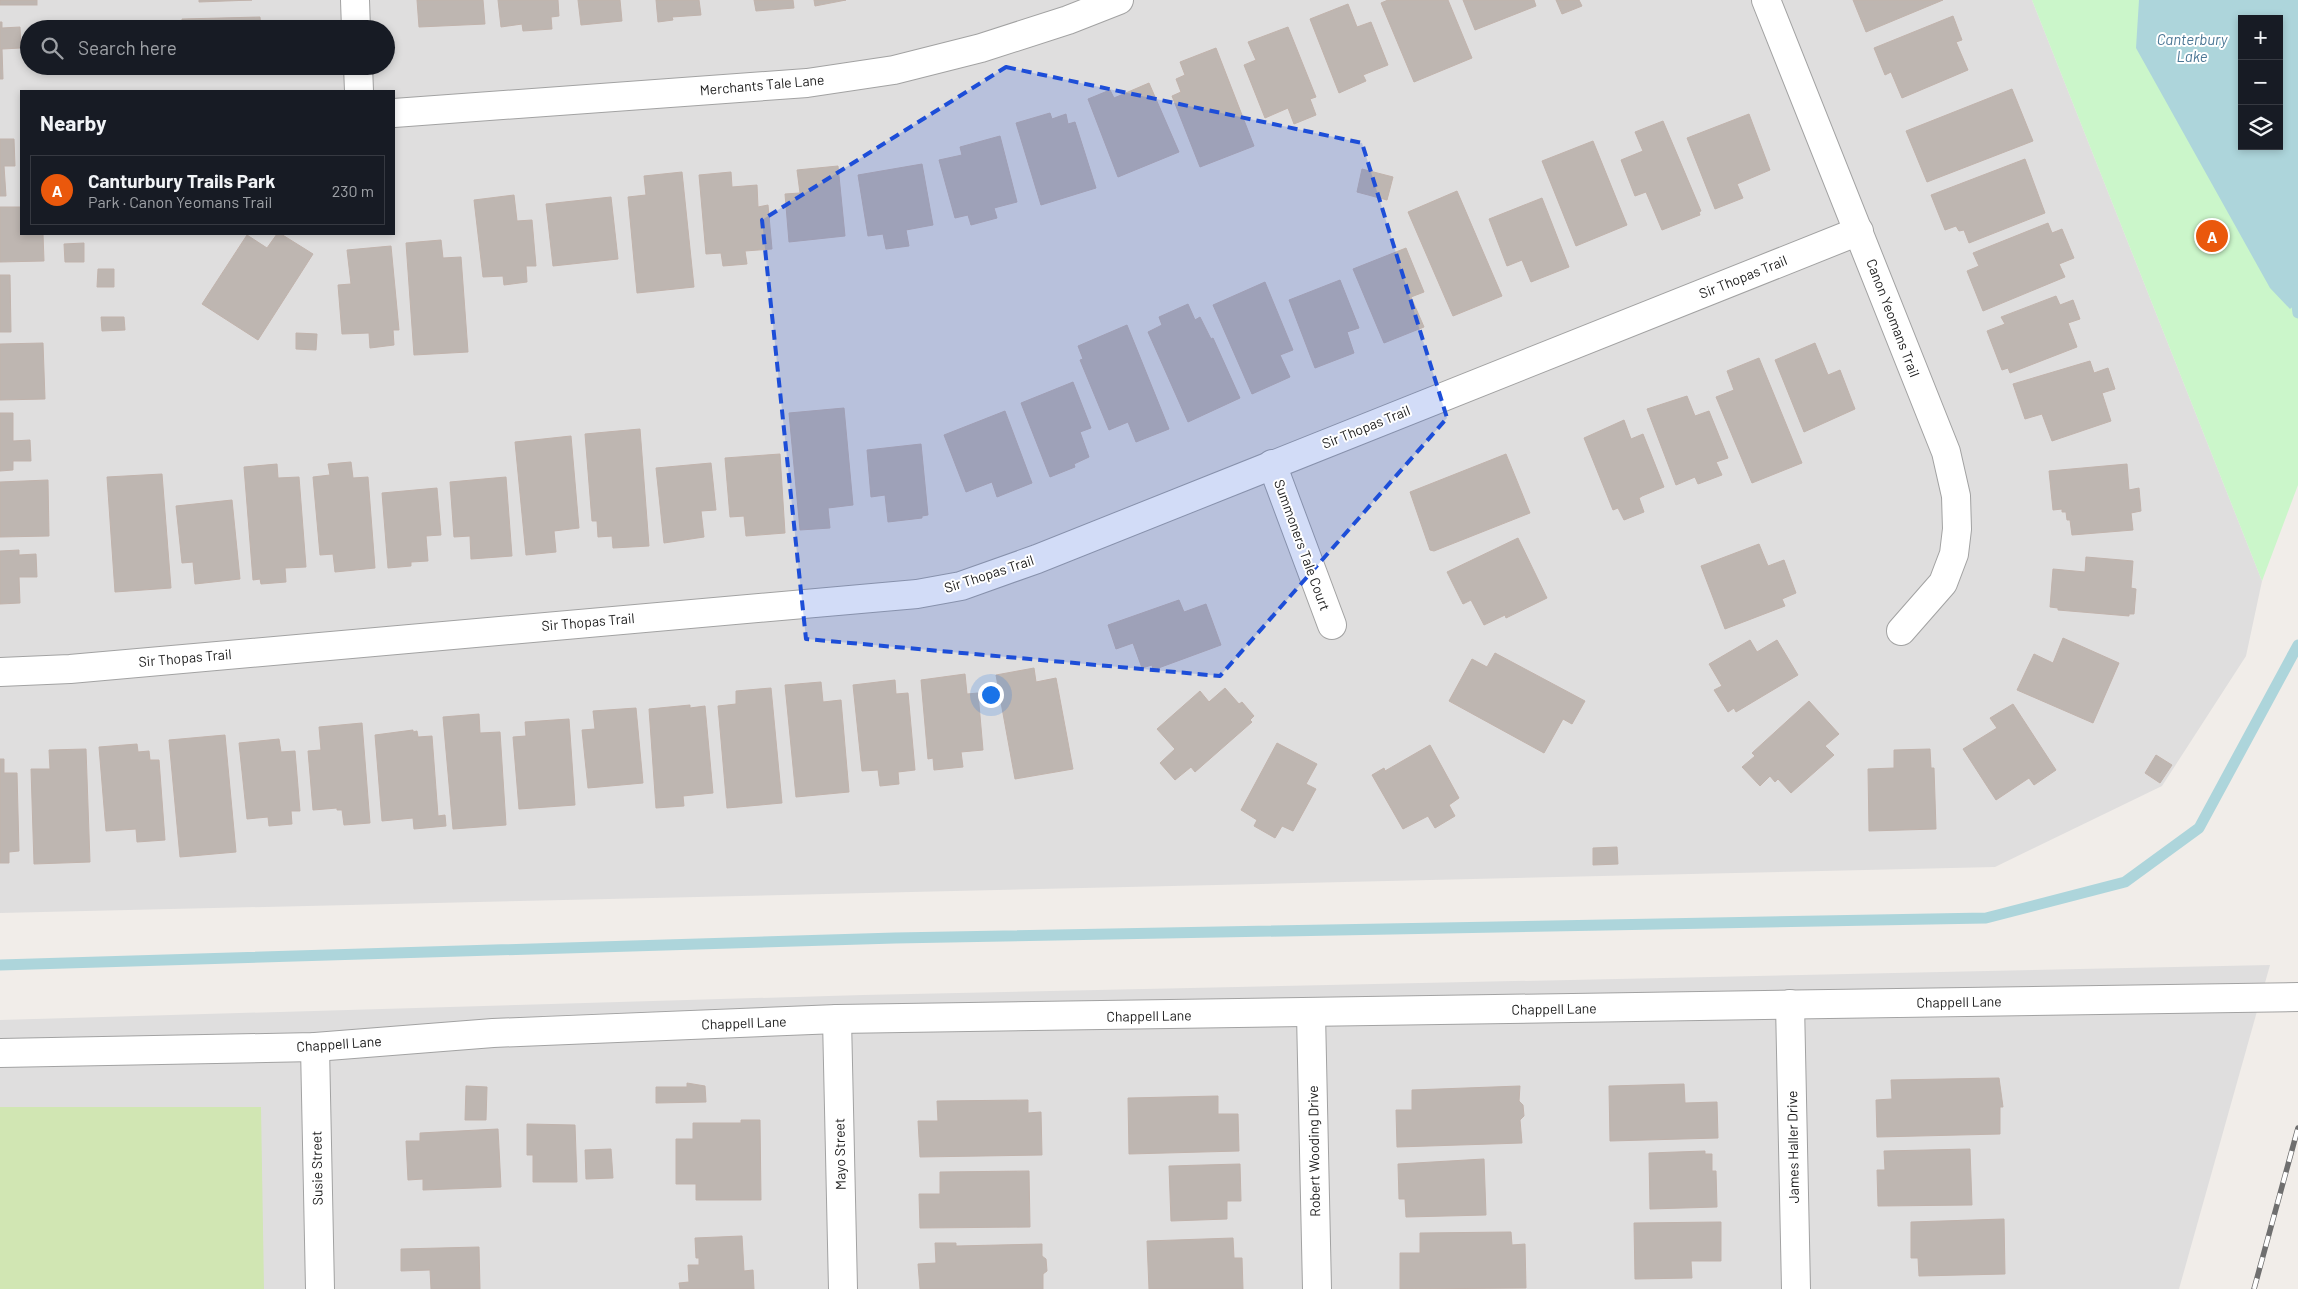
<!DOCTYPE html>
<meta charset="utf-8">
<style>
:root{--surface:#171b24;--page:#242831;--text:#f1f3f6;--muted:#9ea1a6;--line:#363941;--accent:#ea580c}
body{margin:0;font-family:Barlow,sans-serif;background:var(--page);color:var(--text)}
.controls{position:absolute;right:15px;top:15px;display:grid;overflow:hidden;border-radius:0px;box-shadow:0 2px 8px #0003}
.controls button{width:45px;height:45px;display:grid;place-items:center;padding:0;border:0;border-bottom:1px solid var(--line);background:var(--surface);color:var(--text);font:25px sans-serif}
.you{position:absolute;left:990px;top:694px;width:18px;height:18px;margin:-12px;border:4px solid #fff;border-radius:50%;background:#1a73e8;box-shadow:0 0 0 8px #1a73e833}
.badge{display:grid;place-items:center;width:32px;height:32px;border-radius:50%;background:var(--accent);color:#fff;font-size:16px;font-weight:700}
.pin{position:absolute;translate:-50% -50%;border:2px solid #fff;box-shadow:0 1px 5px #0006}
.list{margin:0;padding:0;list-style:none}
h2{display:flex;justify-content:space-between;align-items:center;height:65px;margin:0;padding:0 20px;font-size:21px}
h2 small{font-size:16px;font-weight:400;color:var(--muted)}
.list li{display:grid;grid-template-columns:32px 1fr auto;gap:15px;align-items:center;box-sizing:border-box;height:70px;margin:0 10px 10px;padding:0 10px;border:1px solid var(--line);border-radius:0px}
.list b{display:block;font-size:19px;white-space:nowrap}
.list p{margin:0;font-size:16px;white-space:nowrap;color:var(--muted)}
.list em{font-size:16px;font-style:normal;color:var(--muted)}
.icon{flex:none;width:28px;height:28px;fill:none;stroke:currentColor;stroke-width:2;stroke-linecap:round;stroke-linejoin:round}
.map{position:relative;flex:none;width:2298px;height:1289px;overflow:hidden}
.search{position:absolute;background:var(--surface);box-shadow:0 2px 8px #0003;left:20px;top:20px;width:375px;height:55px;display:flex;align-items:center;gap:12px;box-sizing:border-box;padding:0 18px;border-radius:28px;color:var(--muted);font-size:19px}
.panel{position:absolute;background:var(--surface);box-shadow:0 2px 8px #0003;left:20px;top:90px;width:375px;height:145px;border-radius:0px}
.map>svg:first-child{display:block}
</style>
<div class="map">
<svg width="2298" height="1289" viewBox="0 0 2298 1289">
<rect width="100%" height="100%" fill="#f1ede9"/>
<!-- residential -->
<g fill="#dfdede" fill-rule="evenodd">
<path d="M0,0H2032L2262,581L2246,656L2162,786L1995,867L0,913ZM29,29H386V66H29ZM21,91H394V234H21Z"/>
<polygon points="2270,965 2179,1289 0,1289 0,1020 863,995"/>
</g>
<!-- grass -->
<polygon fill="#d1e6b3" points="0,1107 261,1107 264,1289 0,1289"/>
<!-- park -->
<path fill="#cbf6ca" fill-rule="evenodd" d="M2032,0H2298V485L2262,581ZM2242,19H2279V146H2242Z"/>
<!-- water -->
<path fill="#add5db" fill-rule="evenodd" d="M2139,0H2298V302L2290,309L2270,288L2136,48ZM2242,19H2279V146H2242Z"/>
<g fill="none" stroke-linecap="round" stroke-linejoin="round">
<!-- stream -->
<g stroke="#add5db" stroke-width="11">
<polyline points="2295,290 2298,313"/>
<polyline points="0,965 895,938 1986,918 2125,882 2199,828 2298,645"/>
</g>
</g>
<!-- building -->
<g fill="#beb6b1" stroke="#c1b3ac">
<rect x="0" y="0" width="37" height="5"/>
<polygon points="199,0 252,0 199,2"/>
<polygon points="417,0 483,0 485,24 419,27"/>
<polygon points="498,0 558,0 559,16 551,17 552,29 523,31 522,24 501,27"/>
<polygon points="578,0 620,0 622,21 581,25"/>
<polygon points="656,0 699,0 701,15 672,17 673,20 658,22"/>
<polygon points="754,0 793,0 794,8 756,11"/>
<polygon points="814,0 846,0 815,6"/>
<polygon points="1388,0 1448,0 1472,58 1414,82 1381,3"/>
<polygon points="1463,0 1534,0 1536,6 1475,30"/>
<polygon points="1556,0 1579,0 1582,6 1562,14"/>
<polygon points="1853,0 1943,0 1866,32"/>
<polygon points="1348,4 1357,27 1371,22 1388,65 1363,75 1366,81 1339,93 1310,19"/>
<polygon points="1953,16 1962,40 1956,42 1968,70 1902,98 1891,72 1885,75 1874,48"/>
<polygon points="260,17 261,29 182,29 182,19"/>
<polygon points="0,22 2,22 2,28 20,27 21,48 2,49 3,79 0,79"/>
<polygon points="1288,27 1316,97 1310,99 1316,115 1294,124 1288,108 1265,118 1244,65 1256,60 1248,42"/>
<polygon points="1216,48 1254,146 1200,167 1172,96 1181,92 1176,79 1185,75 1180,62"/>
<polygon points="183,66 240,66 240,72 183,73"/>
<polygon points="1149,83 1179,152 1118,177 1088,99 1110,90 1114,98"/>
<polygon points="2012,89 2033,141 1927,182 1906,131"/>
<polygon points="1050,113 1052,119 1066,114 1068,124 1075,122 1096,188 1041,205 1016,123"/>
<polygon points="1749,114 1770,170 1737,184 1743,198 1715,209 1687,138"/>
<polygon points="1663,121 1701,211 1699,212 1700,215 1662,230 1646,192 1635,196 1621,160 1643,151 1635,132"/>
<polygon points="1000,136 1017,202 994,208 997,218 971,225 968,215 955,218 939,160 962,155 960,147"/>
<polygon points="0,139 14,139 15,166 4,166 6,196 0,196"/>
<polygon points="1593,141 1627,225 1576,246 1542,161"/>
<polygon points="2025,159 2045,213 1969,243 1964,230 1959,231 1956,226 1945,230 1931,195"/>
<polygon points="922,164 933,225 906,230 909,246 886,249 883,234 868,236 858,175"/>
<polygon points="838,166 845,236 789,242 785,194 800,193 797,170"/>
<polygon points="1362,169 1393,177 1387,200 1357,192"/>
<polygon points="682,172 694,287 637,293 628,197 646,195 644,176"/>
<polygon points="731,172 732,187 757,185 758,207 768,205 772,249 745,251 747,264 723,266 721,253 706,254 699,175"/>
<polygon points="1457,191 1502,296 1453,316 1408,212"/>
<polygon points="514,195 517,221 532,220 536,266 526,266 527,282 504,285 503,276 483,277 474,200"/>
<polygon points="611,197 618,259 553,266 546,204"/>
<polygon points="1542,198 1569,267 1531,282 1522,260 1507,266 1489,219"/>
<polygon points="0,207 21,207 21,234 43,234 44,261 0,262"/>
<polygon points="2048,223 2052,233 2062,229 2074,258 2059,264 2065,277 1983,311 1967,271 1979,266 1973,253"/>
<polygon points="277,234 281,234 313,254 258,340 202,304 247,235 267,248"/>
<polygon points="441,240 443,258 461,257 468,352 414,355 406,243"/>
<polygon points="84,243 84,262 65,262 64,244"/>
<polygon points="391,246 399,330 393,330 394,345 370,348 369,333 342,334 338,285 351,284 347,250"/>
<polygon points="1406,248 1424,292 1411,297 1424,327 1384,343 1353,269"/>
<polygon points="98,269 114,269 114,287 97,287"/>
<polygon points="0,275 10,275 11,332 0,332"/>
<polygon points="1340,280 1359,328 1347,332 1354,353 1315,368 1289,300"/>
<polygon points="1265,282 1293,350 1280,355 1290,377 1252,394 1213,305"/>
<polygon points="2056,296 2060,305 2073,300 2080,319 2068,323 2077,347 2010,373 2008,368 2002,370 1987,331 2005,324 2001,317"/>
<polygon points="1188,304 1195,320 1200,317 1211,339 1213,338 1240,398 1188,422 1148,332 1162,325 1159,317"/>
<polygon points="101,317 124,317 125,330 102,331"/>
<polygon points="1127,325 1169,429 1136,442 1128,422 1109,430 1080,360 1083,359 1078,346"/>
<polygon points="296,333 317,334 316,350 296,349"/>
<polygon points="43,343 45,399 0,400 0,344"/>
<polygon points="1815,343 1828,375 1840,370 1855,409 1804,432 1775,360"/>
<polygon points="1759,358 1802,463 1752,483 1716,397 1734,390 1727,371"/>
<polygon points="2090,361 2094,373 2108,368 2115,389 2102,393 2111,421 2052,441 2042,414 2025,419 2013,384"/>
<polygon points="1073,382 1091,428 1080,432 1089,457 1074,464 1075,467 1050,477 1021,403"/>
<polygon points="1687,396 1695,416 1709,411 1728,458 1716,462 1722,475 1698,484 1695,477 1676,485 1647,409"/>
<polygon points="844,408 853,505 828,508 830,528 800,530 789,413"/>
<polygon points="1005,411 1032,483 997,497 992,482 966,492 944,435"/>
<polygon points="0,413 13,413 13,441 30,440 31,461 13,461 13,470 0,471"/>
<polygon points="1624,420 1631,439 1643,434 1664,487 1642,496 1639,498 1644,512 1624,520 1618,508 1613,510 1584,438"/>
<polygon points="640,429 649,546 613,548 612,536 598,537 597,521 592,521 585,434"/>
<polygon points="571,436 579,528 554,531 556,552 526,555 515,442"/>
<polygon points="921,444 928,515 922,516 922,518 888,522 885,495 871,497 867,450"/>
<polygon points="780,454 785,533 746,536 744,516 730,517 725,458"/>
<polygon points="1506,454 1530,513 1434,551 1430,550 1410,492"/>
<polygon points="351,462 353,478 368,477 375,568 335,572 333,554 320,555 313,477 330,475 328,464"/>
<polygon points="711,463 716,510 701,511 704,537 664,543 656,468"/>
<polygon points="277,464 278,478 299,477 306,567 285,568 286,582 261,584 260,579 253,580 244,467"/>
<polygon points="2127,464 2129,490 2139,488 2141,511 2131,513 2133,530 2072,535 2070,520 2067,520 2066,512 2062,512 2062,509 2053,510 2049,471"/>
<polygon points="162,474 171,588 115,592 107,477"/>
<polygon points="506,477 512,556 471,559 470,536 454,537 450,482"/>
<polygon points="48,480 49,536 0,537 0,482"/>
<polygon points="437,488 441,535 426,536 428,561 411,562 411,566 388,568 382,493"/>
<polygon points="232,500 240,579 195,584 193,562 182,563 176,506"/>
<polygon points="1518,538 1547,598 1506,618 1505,615 1484,625 1471,600 1463,604 1447,572"/>
<polygon points="1759,544 1768,566 1784,560 1796,593 1782,599 1785,606 1725,629 1701,566"/>
<polygon points="19,550 19,555 36,554 37,577 19,577 20,603 0,604 0,551"/>
<polygon points="2086,557 2133,561 2131,588 2136,589 2134,614 2129,614 2129,616 2058,610 2058,608 2050,607 2053,569 2085,572"/>
<polygon points="1179,600 1184,612 1206,604 1221,645 1153,670 1152,665 1142,668 1133,643 1116,649 1108,625"/>
<polygon points="2063,638 2119,663 2093,723 2017,690 2034,654 2053,663"/>
<polygon points="1750,640 1757,652 1777,640 1798,675 1736,712 1734,708 1728,712 1714,690 1722,686 1709,664"/>
<polygon points="1495,653 1585,701 1572,724 1563,719 1544,753 1449,701 1472,659 1487,667"/>
<polygon points="1034,668 1036,682 1056,678 1073,769 1015,779 996,675"/>
<polygon points="965,674 967,694 978,693 983,750 961,752 963,767 934,770 933,758 928,759 921,680"/>
<polygon points="895,680 896,694 908,693 915,770 898,772 899,784 880,786 878,770 862,771 853,685"/>
<polygon points="821,682 823,702 841,700 849,792 796,797 785,685"/>
<polygon points="771,688 782,803 727,808 718,706 736,704 736,691"/>
<polygon points="1225,688 1239,704 1242,702 1254,716 1250,720 1252,722 1195,772 1191,767 1175,780 1160,763 1175,749 1157,729 1200,691 1209,702"/>
<polygon points="1809,701 1839,734 1825,746 1834,755 1791,793 1778,779 1775,782 1770,776 1760,786 1742,767 1755,756 1752,753"/>
<polygon points="2013,704 2056,770 2034,785 2029,778 1996,800 1963,749 1997,728 1990,718"/>
<polygon points="690,705 690,708 705,706 713,793 683,796 684,806 656,808 649,709"/>
<polygon points="636,708 643,783 588,788 582,730 595,729 593,711"/>
<polygon points="479,714 480,733 500,732 506,825 453,829 443,717"/>
<polygon points="569,719 575,805 519,809 513,737 526,736 525,722"/>
<polygon points="362,723 370,823 344,825 342,810 337,810 337,808 313,810 308,751 321,750 319,727"/>
<polygon points="413,730 413,732 417,731 418,737 432,736 438,816 445,815 446,826 414,829 413,818 382,821 375,735"/>
<polygon points="225,735 236,852 180,857 169,740"/>
<polygon points="279,739 281,752 295,751 300,811 291,811 292,824 269,826 268,817 247,819 239,743"/>
<polygon points="1277,743 1317,764 1306,784 1316,789 1293,831 1282,826 1275,838 1254,826 1257,820 1241,810"/>
<polygon points="137,744 138,752 149,751 150,760 159,760 165,840 137,842 136,829 106,831 99,747"/>
<polygon points="1430,745 1459,798 1449,805 1455,816 1435,828 1428,816 1403,829 1372,775 1384,768 1385,771"/>
<polygon points="86,749 90,862 34,864 31,769 50,769 49,750"/>
<polygon points="1930,749 1931,768 1934,768 1936,829 1869,831 1868,769 1894,768 1894,750"/>
<polygon points="2156,755 2172,765 2160,783 2145,773"/>
<polygon points="0,759 4,759 4,773 17,773 19,851 9,852 9,863 0,863"/>
<polygon points="1617,847 1618,864 1593,865 1593,848"/>
<polygon points="1999,1078 2003,1107 2000,1107 2000,1134 1877,1137 1876,1100 1892,1099 1891,1080"/>
<polygon points="687,1083 705,1086 706,1102 656,1103 656,1087 687,1087"/>
<polygon points="1684,1084 1685,1103 1717,1102 1718,1138 1610,1141 1609,1086"/>
<polygon points="466,1086 487,1087 486,1120 465,1120"/>
<polygon points="1520,1086 1519,1101 1523,1105 1524,1116 1520,1120 1522,1143 1397,1147 1396,1110 1412,1110 1412,1090"/>
<polygon points="1218,1096 1218,1114 1238,1114 1239,1151 1129,1154 1128,1098"/>
<polygon points="1028,1100 1028,1113 1041,1112 1042,1155 920,1157 918,1121 938,1121 937,1101"/>
<polygon points="741,1120 760,1120 761,1200 696,1200 696,1184 676,1184 676,1139 693,1139 693,1123 741,1123"/>
<polygon points="527,1124 575,1125 577,1182 533,1182 533,1155 527,1155"/>
<polygon points="498,1129 501,1187 423,1190 423,1179 408,1180 406,1141 420,1141 420,1133"/>
<polygon points="611,1149 613,1178 586,1179 585,1150"/>
<polygon points="1970,1149 1972,1205 1878,1206 1877,1170 1885,1170 1884,1151"/>
<polygon points="1705,1151 1705,1154 1712,1154 1712,1171 1716,1171 1717,1207 1650,1209 1649,1153"/>
<polygon points="1484,1159 1486,1215 1406,1217 1405,1199 1399,1199 1398,1164"/>
<polygon points="1240,1164 1241,1201 1227,1201 1227,1219 1171,1221 1169,1166"/>
<polygon points="1029,1171 1030,1227 920,1228 919,1194 940,1194 940,1172"/>
<polygon points="2004,1219 2005,1274 1919,1276 1918,1258 1911,1258 1911,1222"/>
<polygon points="1721,1222 1721,1261 1691,1261 1692,1278 1635,1279 1634,1223"/>
<polygon points="1511,1232 1512,1245 1525,1244 1526,1288 1400,1289 1400,1253 1420,1253 1420,1233"/>
<polygon points="742,1236 744,1271 753,1270 754,1289 680,1289 679,1283 689,1282 688,1265 699,1265 699,1258 696,1258 695,1238"/>
<polygon points="1233,1238 1234,1258 1242,1258 1243,1289 1149,1289 1147,1241"/>
<polygon points="935,1243 956,1243 956,1246 1042,1244 1042,1256 1046,1259 1047,1271 1043,1274 1043,1289 920,1289 918,1264 936,1263"/>
<polygon points="479,1247 480,1289 431,1289 430,1270 401,1271 401,1249"/>
</g>
<g fill="none" stroke-linecap="round" stroke-linejoin="round">
<defs>
<g id="minor">
<polyline points="355,0 356,29"/>
<polyline points="1766,0 1946,452 1956,496 1957,529 1954,554 1943,583 1901,631"/>
<polyline points="358,66 359,91"/>
<polyline points="394,113 807,83 894,70 981,48 1068,20 1119,0"/>
<polyline points="1272,464 1332,625"/>
<polyline points="0,672 70,669 917,594 961,586 1037,559 1859,231"/>
<polyline points="1790,1004 1796,1289"/>
<polyline points="1311,1014 1317,1289"/>
<polyline points="837,1019 843,1289"/>
<polyline points="315,1047 320,1289"/>
<polyline points="0,1053 315,1047 493,1033 837,1019 2298,997"/>
</g>
</defs>
<!-- minor casing -->
<use href="#minor" stroke="#a2a2a2" stroke-width="30"/>
<!-- minor -->
<use href="#minor" stroke="#fff" stroke-width="28"/>
<defs>
<polyline id="rail" points="2254,1289 2298,1128"/>
</defs>
<!-- rail casing -->
<use href="#rail" stroke="#6f6f6f" stroke-width="5.5"/>
<!-- rail -->
<use href="#rail" stroke="#fff" stroke-width="4" stroke-dasharray="11" stroke-linecap="butt"/>
</g>
<!-- marked area -->
<path fill="#1d4ed8" fill-opacity="0.2" stroke="#1d4ed8" stroke-width="4" stroke-dasharray="10 6" stroke-linejoin="round" d="M1006,67L1362,143L1447,418L1220,676L806,639L762,220Z"/>
<g text-anchor="middle" stroke-width="4" stroke-linejoin="round" paint-order="stroke">
<!-- street labels -->
<g font-size="14" fill="#212121" stroke="#fff">
<text transform="translate(762 85) rotate(-5)" y="5">Merchants Tale Lane</text>
<text transform="translate(1743 277) rotate(-22)" y="5">Sir Thopas Trail</text>
<text transform="translate(1893 318) rotate(69)" y="5">Canon Yeomans Trail</text>
<text transform="translate(1366 427) rotate(-22)" y="5">Sir Thopas Trail</text>
<text transform="translate(1302 545) rotate(70)" y="5">Summoners Tale Court</text>
<text transform="translate(989 574) rotate(-18)" y="5">Sir Thopas Trail</text>
<text transform="translate(588 622) rotate(-5)" y="5">Sir Thopas Trail</text>
<text transform="translate(185 658) rotate(-5)" y="5">Sir Thopas Trail</text>
<text transform="translate(1959 1002) rotate(-1)" y="5">Chappell Lane</text>
<text transform="translate(1554 1009) rotate(-1)" y="5">Chappell Lane</text>
<text transform="translate(1149 1016) rotate(-1)" y="5">Chappell Lane</text>
<text transform="translate(744 1023) rotate(-2)" y="5">Chappell Lane</text>
<text transform="translate(339 1044) rotate(-4)" y="5">Chappell Lane</text>
<text transform="translate(1793 1147) rotate(-91)" y="5">James Haller Drive</text>
<text transform="translate(1314 1151) rotate(-91)" y="5">Robert Wooding Drive</text>
<text transform="translate(840 1154) rotate(-91)" y="5">Mayo Street</text>
<text transform="translate(317 1168) rotate(-91)" y="5">Susie Street</text>
</g>
<!-- water labels -->
<g font-size="15" font-style="italic" fill="#4a7694" stroke="#fff">
<text x="2192" y="45">Canterbury<tspan x="2192" dy="17">Lake</tspan></text>
</g>
</g>
</svg>
<div class="controls">
<button>+</button>
<button>−</button>
<button><svg class="icon" aria-label="layers" viewBox="0 0 24 24"><path d="M12 4l9 5-9 5-9-5zM3 14l9 5 9-5"/></svg></button>
</div>
<div class="you"></div>
<div class="pin badge" style="left:2212px;top:236px">A</div>
<div class="search"><svg class="icon" aria-label="search" viewBox="0 0 24 24"><circle cx="10" cy="10" r="6"/><path d="M15 15l6 6"/></svg>Search here</div>
<section class="panel">
<h2>Nearby<small></small></h2>
<ul class="list">
<li><span class="badge">A</span><div><b>Canturbury Trails Park</b><p>Park · Canon Yeomans Trail</p></div><em>230 m</em></li>
</ul>
</section>
</div>
